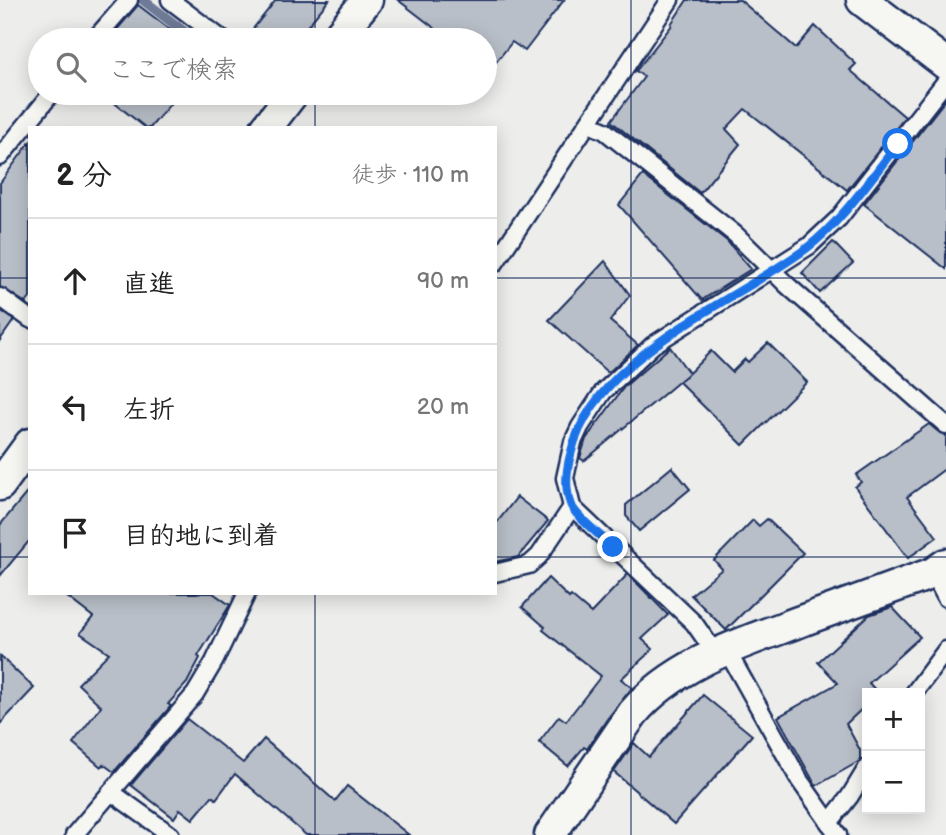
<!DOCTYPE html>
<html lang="ja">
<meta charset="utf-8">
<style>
:root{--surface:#fff;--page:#f2f2f2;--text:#222;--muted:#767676;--line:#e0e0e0}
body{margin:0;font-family:"Balsamiq Sans","Klee One",sans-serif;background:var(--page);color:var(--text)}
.controls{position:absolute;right:21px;bottom:21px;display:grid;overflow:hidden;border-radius:0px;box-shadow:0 4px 18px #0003}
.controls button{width:63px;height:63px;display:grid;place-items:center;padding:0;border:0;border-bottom:2px solid var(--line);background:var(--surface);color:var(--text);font:35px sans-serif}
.stop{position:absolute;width:21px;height:21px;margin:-16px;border:5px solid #1a73e8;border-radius:50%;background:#fff}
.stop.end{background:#1a73e8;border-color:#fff;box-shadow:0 2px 7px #0008}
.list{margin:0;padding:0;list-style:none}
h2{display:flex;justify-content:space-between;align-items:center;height:91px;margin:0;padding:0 28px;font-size:30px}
h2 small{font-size:23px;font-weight:400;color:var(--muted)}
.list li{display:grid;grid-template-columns:46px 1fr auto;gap:21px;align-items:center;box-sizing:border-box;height:126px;padding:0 28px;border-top:2px solid var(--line)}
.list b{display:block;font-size:26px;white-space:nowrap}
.list em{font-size:23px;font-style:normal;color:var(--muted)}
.icon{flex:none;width:38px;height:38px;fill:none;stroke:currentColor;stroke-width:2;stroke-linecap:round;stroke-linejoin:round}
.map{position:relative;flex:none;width:946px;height:835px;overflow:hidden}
.search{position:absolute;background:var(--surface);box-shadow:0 4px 18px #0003;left:28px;top:28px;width:469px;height:77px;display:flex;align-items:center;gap:18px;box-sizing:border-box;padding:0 24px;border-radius:38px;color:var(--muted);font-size:26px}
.panel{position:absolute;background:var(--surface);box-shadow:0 4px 18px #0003;left:28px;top:126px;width:469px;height:469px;border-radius:0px}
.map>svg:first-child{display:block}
</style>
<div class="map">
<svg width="946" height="835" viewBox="0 0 946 835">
<rect width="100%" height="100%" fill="#edeeec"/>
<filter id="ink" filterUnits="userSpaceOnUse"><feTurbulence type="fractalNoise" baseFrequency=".0143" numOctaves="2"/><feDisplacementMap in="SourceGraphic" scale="14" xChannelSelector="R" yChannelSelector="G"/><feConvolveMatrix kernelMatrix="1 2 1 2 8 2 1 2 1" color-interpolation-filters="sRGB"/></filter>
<g filter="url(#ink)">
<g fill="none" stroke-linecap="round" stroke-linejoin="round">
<!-- stream -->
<g stroke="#6e7a96" stroke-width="10">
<polyline points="143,0 195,40"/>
<polyline points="262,93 270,99"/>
</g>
</g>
<!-- building -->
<g fill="#b9bfc8" stroke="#1b2f5e" stroke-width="2">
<polygon points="276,0 329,0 296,40 255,40 248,35"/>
<polygon points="398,0 564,0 525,51 512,42 485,76 485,40 450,40"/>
<polygon points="687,0 740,0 796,48 815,26 856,64 850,70 905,117 847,190 745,109 726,129 740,144 700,193 611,121 644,77 636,71 672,25 671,24"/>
<polygon points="138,5 184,40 108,40"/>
<polygon points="102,93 159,93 171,103 150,128 146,128"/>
<polygon points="946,99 946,269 864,204"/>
<polygon points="30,142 30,298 26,303 0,287 0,183"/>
<polygon points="643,175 727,241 751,269 702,300 619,205"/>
<polygon points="833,242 853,263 820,293 802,273"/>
<polygon points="605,261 630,295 610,321 638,345 608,373 549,320"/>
<polygon points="0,310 14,320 0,340"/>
<polygon points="768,343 807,382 743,445 679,382 688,374 584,461 580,458 586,439 624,387 670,347 689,373 711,351 732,372 745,359 748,362"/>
<polygon points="929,424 940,433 946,435 946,468 907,497 937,537 908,558 855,487 861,482 856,475"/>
<polygon points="672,467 690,489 639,531 626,516 626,505"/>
<polygon points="30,489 30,540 0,576 0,525"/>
<polygon points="517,497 548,521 518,557 495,562 495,525"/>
<polygon points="767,519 803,553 726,630 691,595 722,569 714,560 753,520 759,526"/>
<polygon points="628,574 668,615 642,639 653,649 621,679 632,688 607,719 587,749 584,747 568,766 539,742 559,716 566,721 601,676 543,630 545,627 522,607 548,578 569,598 571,596 591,613"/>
<polygon points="62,593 213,593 230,605 198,656 200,658 187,683 168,704 171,706 114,772 103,764 101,767 73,743 101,706 78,684 109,653 80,633 93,617"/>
<polygon points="892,607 920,637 869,683 878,693 867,693 867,704 846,724 860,750 860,761 816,786 778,717 838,683 818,662 869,615"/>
<polygon points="0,656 34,688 0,724"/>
<polygon points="703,695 752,735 674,824 614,772 634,743 649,757"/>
<polygon points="187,719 243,763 264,739 335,801 347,786 409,835 306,835 235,774 216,799 212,796 193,819 180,809 174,818 131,785"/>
</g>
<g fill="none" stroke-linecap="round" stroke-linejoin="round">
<defs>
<g id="lane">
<polyline points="170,0 223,40"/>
<polyline points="94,40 129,0"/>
<polyline points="589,124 605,131 736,235 787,285 946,425"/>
<polyline points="0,157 52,93"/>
<polyline points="495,263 670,0"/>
<polyline points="0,297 30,319"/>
<polyline points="495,573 529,565 539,556 572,507"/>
<polyline points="933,573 946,598"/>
<polyline points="726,649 800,781 838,835"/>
<polyline points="715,653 694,623 572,507 565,478 573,442 580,427 603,392 653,345 809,246 839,218 946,81"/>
<polyline points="914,693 946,650"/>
<polyline points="111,792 171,835"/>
<polyline points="829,823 850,796 867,768"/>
<polyline points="74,835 195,694 214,662 247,593"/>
</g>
<g id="street">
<polyline points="862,0 946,64"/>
<polyline points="335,40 367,0"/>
<polyline points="266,128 293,93"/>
<polyline points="0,485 30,444"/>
<path d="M550,835L633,713C675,663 742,643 801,621C845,605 889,589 933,573L946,564"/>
</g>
</defs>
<!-- lane casing -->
<use href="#lane" stroke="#1b2f5e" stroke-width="21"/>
<!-- street casing -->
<use href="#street" stroke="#1b2f5e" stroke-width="35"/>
<!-- lane -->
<use href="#lane" stroke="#f6f6f2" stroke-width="16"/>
<!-- street -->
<use href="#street" stroke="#f6f6f2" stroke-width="30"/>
</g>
</g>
<g fill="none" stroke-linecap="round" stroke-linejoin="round" filter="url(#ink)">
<!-- route -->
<path stroke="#1a73e8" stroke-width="9" d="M613,547C602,537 576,517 571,505C564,488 566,471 571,453C594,356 733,303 807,248C843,220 870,179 898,144"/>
</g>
<!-- grid -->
<path fill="none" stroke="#1b2f5e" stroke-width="2" stroke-opacity="0.55" d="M315,0V40M631,0V835M315,93V128M0,278H30M495,278H946M0,557H30M495,557H946M315,593V835"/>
</svg>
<div class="controls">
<button>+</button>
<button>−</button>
</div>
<div class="stop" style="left:898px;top:144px"></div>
<div class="stop end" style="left:613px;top:547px"></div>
<div class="search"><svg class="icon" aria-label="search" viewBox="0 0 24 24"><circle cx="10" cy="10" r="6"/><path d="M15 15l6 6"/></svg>ここで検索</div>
<section class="panel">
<h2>2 分<small>徒歩 · 110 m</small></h2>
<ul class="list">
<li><svg class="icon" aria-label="ahead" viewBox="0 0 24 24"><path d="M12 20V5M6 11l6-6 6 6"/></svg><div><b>直進</b></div><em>90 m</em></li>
<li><svg class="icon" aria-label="left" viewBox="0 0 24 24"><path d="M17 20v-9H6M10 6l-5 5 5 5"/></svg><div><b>左折</b></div><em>20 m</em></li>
<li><svg class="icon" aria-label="arrive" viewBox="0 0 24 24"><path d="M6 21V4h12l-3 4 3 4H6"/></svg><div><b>目的地に到着</b></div></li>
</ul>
</section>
</div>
